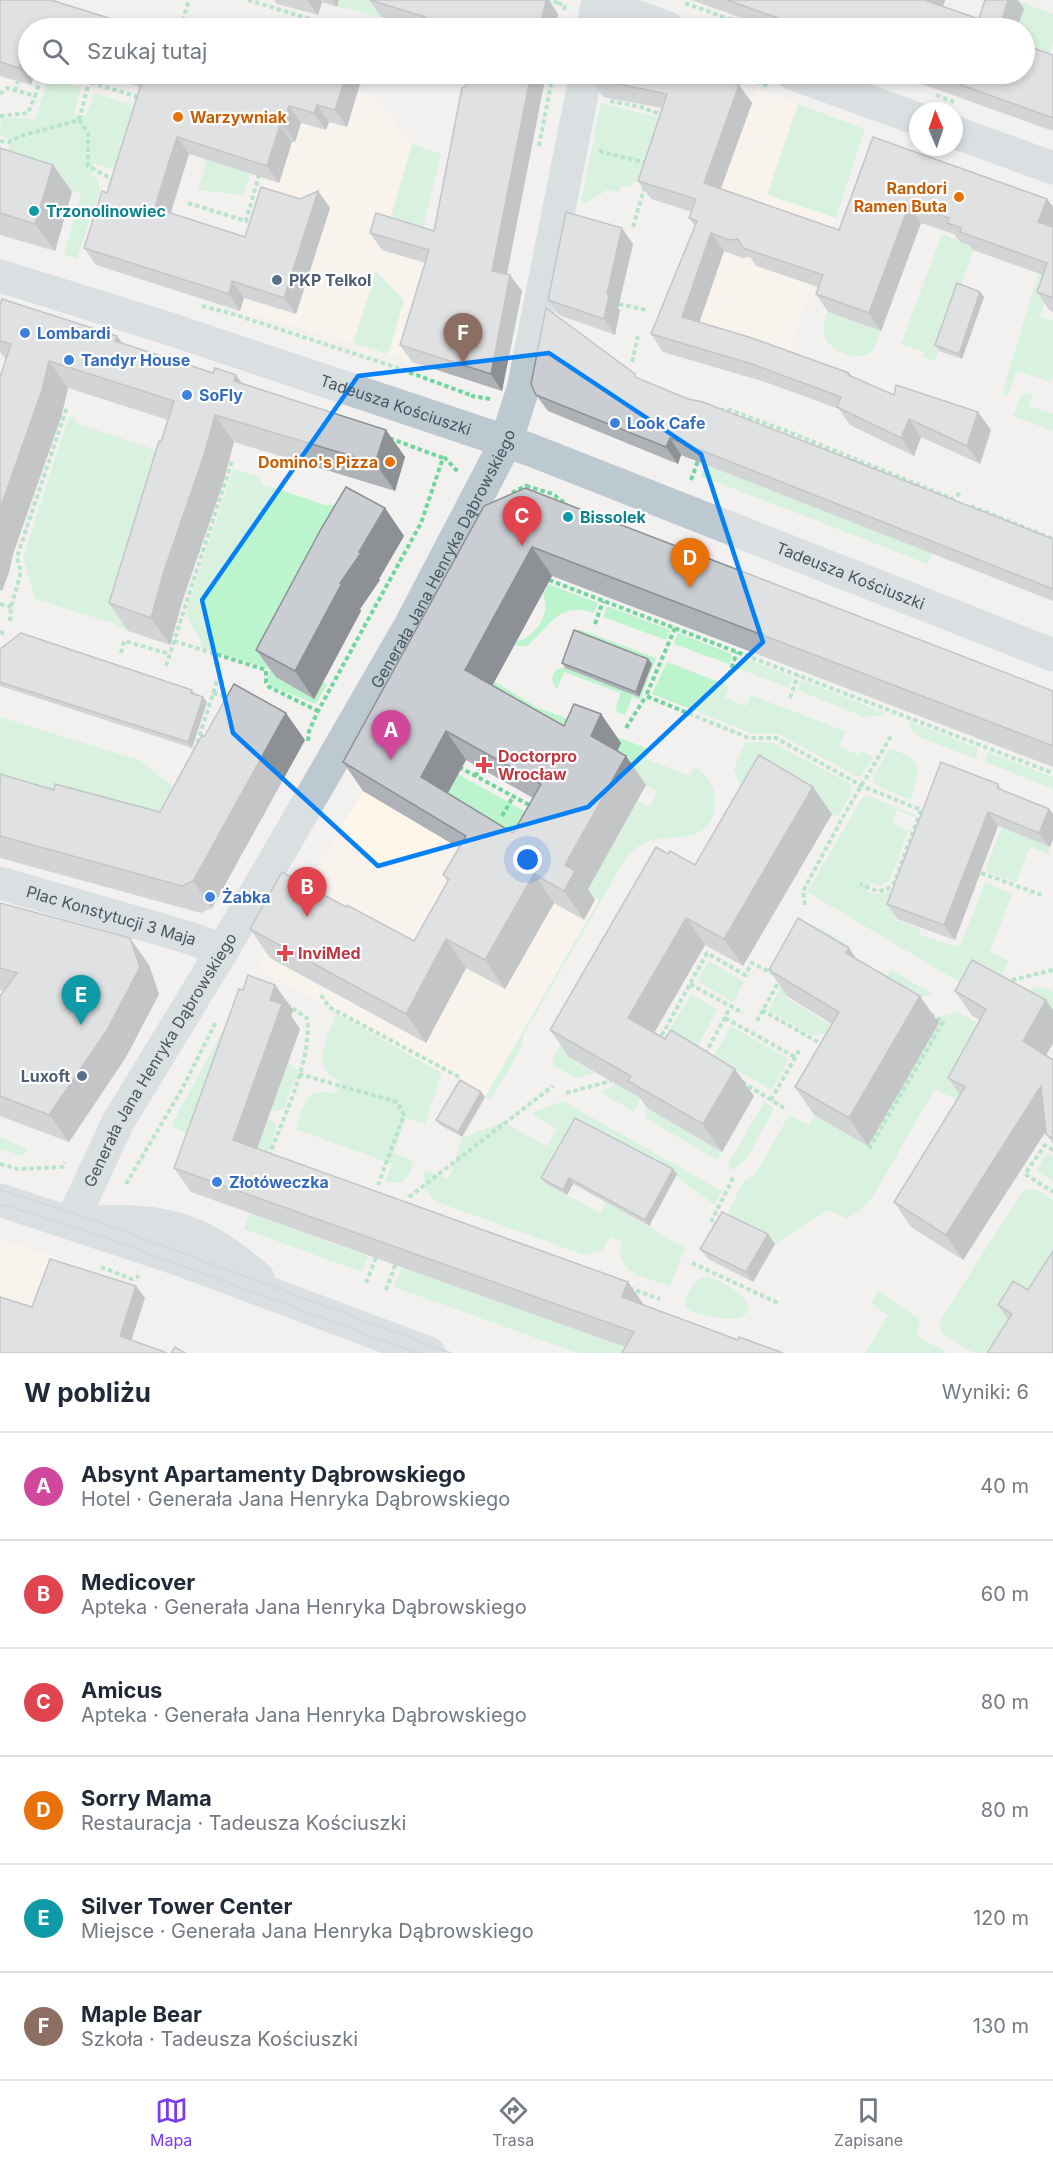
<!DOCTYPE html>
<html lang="pl">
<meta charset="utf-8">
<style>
:root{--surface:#fff;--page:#f6f6f7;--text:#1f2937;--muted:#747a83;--line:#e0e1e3;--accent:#7c3aed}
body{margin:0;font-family:Inter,sans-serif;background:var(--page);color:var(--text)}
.compass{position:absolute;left:909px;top:102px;width:54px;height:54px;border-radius:50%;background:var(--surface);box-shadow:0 3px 9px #0003;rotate:358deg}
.you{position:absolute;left:528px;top:860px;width:21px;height:21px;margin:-15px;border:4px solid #fff;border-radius:50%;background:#1a73e8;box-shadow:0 0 0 9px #1a73e833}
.badge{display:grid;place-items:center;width:39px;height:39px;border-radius:50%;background:var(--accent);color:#fff;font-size:20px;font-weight:700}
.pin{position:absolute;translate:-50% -50px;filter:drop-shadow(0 2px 3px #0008)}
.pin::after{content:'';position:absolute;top:32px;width:21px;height:18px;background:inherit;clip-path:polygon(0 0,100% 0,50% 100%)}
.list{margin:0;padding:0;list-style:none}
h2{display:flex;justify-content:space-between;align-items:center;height:78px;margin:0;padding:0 24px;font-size:26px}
h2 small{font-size:20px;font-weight:400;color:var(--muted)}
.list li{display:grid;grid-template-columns:39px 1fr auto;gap:18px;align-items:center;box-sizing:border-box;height:108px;padding:0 24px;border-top:2px solid var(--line)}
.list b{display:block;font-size:22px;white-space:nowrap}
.list p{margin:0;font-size:20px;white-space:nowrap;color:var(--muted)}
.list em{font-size:20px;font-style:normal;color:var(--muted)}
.icon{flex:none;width:33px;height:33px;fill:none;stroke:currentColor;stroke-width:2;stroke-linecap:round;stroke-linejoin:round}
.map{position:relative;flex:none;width:1053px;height:1353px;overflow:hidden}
.search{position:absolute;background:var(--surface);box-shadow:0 3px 9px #0003;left:18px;right:18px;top:18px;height:66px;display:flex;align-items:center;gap:15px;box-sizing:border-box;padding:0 21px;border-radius:33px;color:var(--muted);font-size:22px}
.sheet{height:726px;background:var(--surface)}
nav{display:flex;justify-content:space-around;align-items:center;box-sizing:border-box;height:84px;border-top:2px solid var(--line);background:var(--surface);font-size:16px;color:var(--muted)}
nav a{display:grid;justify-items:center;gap:3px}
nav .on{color:var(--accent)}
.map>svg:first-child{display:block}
</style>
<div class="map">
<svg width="1053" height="1353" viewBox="0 0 1053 1353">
<rect width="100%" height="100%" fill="#f3f0f0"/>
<!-- commercial -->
<g fill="#fef6e9">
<polygon points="306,74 374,95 412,144 388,230 522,292 502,391 353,343 240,311 257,254 258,207 266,178 224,165"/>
<polygon points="757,89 865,129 777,387 663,352"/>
<polygon points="363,791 566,881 599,900 485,1097 257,968"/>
<polygon points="0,1239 61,1259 58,1271 0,1353"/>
</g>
<!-- green -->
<g fill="#bbf4cd">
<polygon points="339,0 371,0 382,17 337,7"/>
<polygon points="1015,0 1053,14 1053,42 1050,52 1032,61 1025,48 1024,28 1017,28 1023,9"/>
<polygon points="233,74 224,165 251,174 244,195 198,190"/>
<polygon points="48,78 81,88 74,113 86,116 94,93 136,106 115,170 94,163 91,174 97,178 100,190 77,259 64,255 81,194 2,170 11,140 0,135 1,118 27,118 35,120"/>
<polygon points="601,103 658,117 638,182 635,182 629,187 621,186 618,192 607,190 587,203 581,202"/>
<polygon points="798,104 865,129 836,218 767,195"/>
<polygon points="412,144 441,154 420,240 387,230"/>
<polygon points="981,228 935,361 923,357 924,352 901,344 942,234 965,243"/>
<polygon points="1053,233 1053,280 1040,316 1053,321 1053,374 1051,382 1017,371 1007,396 1002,394 1038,274"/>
<polygon points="376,271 404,300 388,354 353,343"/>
<path d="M828,312L881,331L872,352C857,362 830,353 824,335C822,327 825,319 828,312Z"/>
<polygon points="1026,393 1033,394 1029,406 1053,414 1053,431 1013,416 1020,397"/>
<polygon points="69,416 73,417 78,424 153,449 165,446 128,631 115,624 35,599 23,557"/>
<polygon points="706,464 933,552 928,564 701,476"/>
<path d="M233,469L259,476L262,484L325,505L342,504L314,698L322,682L327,684L316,704L270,686L267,680L270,669L202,648C199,632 189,627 186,612Z"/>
<path d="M548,584L598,603L594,613C558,601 551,626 527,646H515L517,641C535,639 552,611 543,595Z"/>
<polygon points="607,606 670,630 666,640 603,617"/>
<path d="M575,630H581L656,658L640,700L632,697L625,715L615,711L621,693L564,672L557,689C551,682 550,675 558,669L565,668L639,697L652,664L574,634L572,631Z"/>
<polygon points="678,633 732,654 729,664 674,644"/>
<polygon points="741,657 793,677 789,688 737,668"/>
<polygon points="667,662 729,686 725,698 746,706 751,695 845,731 839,747 860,755 861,751 874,757 860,778 778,734 753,734 652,694"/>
<polygon points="802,680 885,713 879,716 864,717 797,690"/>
<path d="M494,681L536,707L649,749L646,759L690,776L694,766C706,775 715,784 715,800C715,846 676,834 649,841C639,844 633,851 626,858L524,1034L521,1049L490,1100L485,1097L599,900L441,805L458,774L553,827L601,865L637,801L649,807L658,792L486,699Z"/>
<polygon points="0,717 139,760 179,791 169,825 0,777"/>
<polygon points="908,721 978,748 976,759 919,737 911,730"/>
<polygon points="745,742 774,743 851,784 852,791 838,817 778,783 742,790 734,769"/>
<path d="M890,748C924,761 920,768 911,800L877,786L873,781V776Z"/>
<polygon points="988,752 1053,777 1053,789 985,762"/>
<path d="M868,796L916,815L915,817L897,810L892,824L908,830V832L890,880L881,886L869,883L867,891C877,896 884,894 894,889L930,820L893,918L921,930L919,935L960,947L985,882L1012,894L990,952L1009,960L1000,978L966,986L807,892L862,798Z"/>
<polygon points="1014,796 1046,807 1033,840 1050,847 1048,854 1030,847 1016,883 985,871"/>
<polygon points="816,926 848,945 840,957 817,943 786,998 838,1029 813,1036 768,1010"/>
<polygon points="709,961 744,982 733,1002 697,981"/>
<polygon points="891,969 932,994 906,1002 881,988"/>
<polygon points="1038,987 1045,988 1053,992 1053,1019 942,1130 956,1100 935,1089 872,1198 863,1208 847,1219 828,1210 775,1244 732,1223 727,1216 742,1183 756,1173 789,1115 809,1125 814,1115 868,1145 939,1024 933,1019 957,1011 984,1027 1021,990"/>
<polygon points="245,989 210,1145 171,1126"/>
<polygon points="691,994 717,1009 697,1048 668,1032"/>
<path d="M336,1013L442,1073L425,1124L406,1118L393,1153L414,1161L408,1176L400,1183L385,1182L392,1164L296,1129C304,1104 305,1086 336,1094L340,1082C308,1067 328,1039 336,1013Z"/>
<polygon points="577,1016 569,1057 596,1073 577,1078 553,1065 552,1059"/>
<polygon points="731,1026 789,1059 772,1090 713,1057"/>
<polygon points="288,1062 298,1070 284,1109 276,1111 271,1110"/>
<polygon points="616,1084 641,1099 634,1112 600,1092"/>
<path d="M563,1101L722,1191L715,1205L676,1177L677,1174L545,1183L600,1213L606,1202L685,1248L670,1286C643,1277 615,1275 621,1240L611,1237L601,1251L584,1255L437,1202C426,1192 421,1185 425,1170L449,1179L462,1138L503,1122L547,1146L557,1129L534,1116V1112Z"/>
<polygon points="764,1102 773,1107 772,1114 746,1159 733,1170 727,1166"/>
<polygon points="647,1108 722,1152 717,1160 644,1117"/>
<polygon points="268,1119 273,1121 277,1127 267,1156 254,1156"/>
<polygon points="0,1137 28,1149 22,1156 0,1149"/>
<polygon points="1047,1152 1053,1156 1053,1182 1037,1170"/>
<polygon points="1024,1189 1037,1190 1053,1200 1053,1264 997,1353 974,1353 942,1334 939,1322"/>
<polygon points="250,1213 368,1256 362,1272 244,1229"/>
<polygon points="401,1267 630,1349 629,1353 578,1353 394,1287"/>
<path d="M710,1277C724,1283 744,1292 749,1307C747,1312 745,1316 740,1318C730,1321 691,1316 686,1306C683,1299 688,1294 691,1288C696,1280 700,1277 710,1277Z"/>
<polygon points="878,1290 920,1320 916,1335 947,1353 865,1353 888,1316 871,1303"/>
</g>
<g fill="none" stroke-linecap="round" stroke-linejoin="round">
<!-- path -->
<g stroke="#6fd69c" stroke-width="4" stroke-dasharray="4.5 3" stroke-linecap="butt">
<polyline points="248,0 320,22 318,28"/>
<polyline points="546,0 558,3 558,1"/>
<polyline points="558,3 565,6 564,10"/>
<polyline points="685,3 754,28"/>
<polyline points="180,28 189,0"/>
<polyline points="62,74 135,96 139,103"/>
<polyline points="735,74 768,86"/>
<polyline points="15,91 18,81"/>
<polyline points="0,94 7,88 35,96 42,74"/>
<polyline points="936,95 954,102"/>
<polyline points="610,101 641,107 663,115"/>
<polyline points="0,116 28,113 35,96"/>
<polyline points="79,120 88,133 88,166 115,181"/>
<polyline points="79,120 89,82"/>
<polyline points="0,141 8,142 21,136 79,120"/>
<polyline points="539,146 553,74"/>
<polyline points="599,151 647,163"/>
<polyline points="188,203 246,221 260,171"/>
<polyline points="633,227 645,185"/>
<polyline points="619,304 646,310"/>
<polyline points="202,306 230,313 395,367 473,396"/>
<polyline points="632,362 638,336"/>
<polyline points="472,398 473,396 490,399"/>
<polyline points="720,410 727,409 789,432 953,499 962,491"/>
<polyline points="444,457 459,473"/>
<polyline points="691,480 699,458"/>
<polyline points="526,486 553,494 568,506"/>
<polyline points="512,493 527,485"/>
<polyline points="971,506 1053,539"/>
<polyline points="549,580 1053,773"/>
<polyline points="0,604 11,607"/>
<polyline points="10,621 11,607 21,572 17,557 67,407"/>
<polyline points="595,624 603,601"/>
<polyline points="675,628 646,696 749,738 776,738 862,786 921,810 894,883 886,890 877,891 860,884"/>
<polyline points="0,632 6,634"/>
<polyline points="174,641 266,670 266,682 269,687 318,711"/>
<polyline points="121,653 124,641 170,654"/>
<polyline points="166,666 232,461"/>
<polyline points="729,675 737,652"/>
<polyline points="213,693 230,697"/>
<polyline points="790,698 798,675"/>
<polyline points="626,728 646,696"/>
<polyline points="308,741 309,731 318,711 421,523 443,458 389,438"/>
<polyline points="195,750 217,681"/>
<polyline points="459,767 531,806"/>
<polyline points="475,776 481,768"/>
<polyline points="502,816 513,797"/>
<polyline points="981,873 1044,896"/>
<polyline points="805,905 803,891 844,815 891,736"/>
<polyline points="1012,980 1053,970"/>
<polyline points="690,984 743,1013"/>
<polyline points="321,995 329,1007 459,1077"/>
<polyline points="762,1010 823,1045"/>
<polyline points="725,1018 795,1057"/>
<polyline points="757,1021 780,979"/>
<polyline points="669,1039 662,1035 707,953 745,975 752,963 774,974"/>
<polyline points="705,1054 730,1008"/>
<polyline points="299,1074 397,1102 404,1115 378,1185"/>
<polyline points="742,1082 784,1108"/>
<polyline points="566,1093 611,1081"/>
<polyline points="771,1100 800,1049"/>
<polyline points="869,1149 943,1022 932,1015"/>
<polyline points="1053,1150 1045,1145 1025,1174 1053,1192"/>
<path d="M269,1156C283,1119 313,1057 307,1018L289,1006"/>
<polyline points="0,1164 18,1169 62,1167 65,1162"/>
<polyline points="126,1184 182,1089 216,1022"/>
<polyline points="409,1197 553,1086"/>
<polyline points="711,1222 734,1176"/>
<polyline points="692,1263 778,1303"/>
<polyline points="101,1267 132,1279 139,1276"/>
<polyline points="366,1283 377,1255"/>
<polyline points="629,1288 660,1299"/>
<polyline points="386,1290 396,1263"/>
</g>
<!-- minor -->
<g stroke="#bcc9d1" stroke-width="33">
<polyline points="603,0 627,13 668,28"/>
<polyline points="593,28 598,0"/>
<polyline points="793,74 918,119"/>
<polyline points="954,132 1053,168"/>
<path id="s1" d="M0,276L167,328L531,450L1053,655"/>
<path id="s2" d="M0,883L190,938L222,950"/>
<polyline points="0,1200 178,1259 429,1353"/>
<path d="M94,1222C168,1219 201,1229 258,1278"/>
<path id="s3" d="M71,1223L118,1122L227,943L411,624L506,442L523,389L586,74"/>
</g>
<!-- tram -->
<g stroke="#b2b6bb" stroke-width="1.5">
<polyline points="0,1190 88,1218 451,1353"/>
<polyline points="0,1204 96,1234 417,1353"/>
</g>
</g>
<!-- wall -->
<g fill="#aeb1b5" fill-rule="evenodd">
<polygon points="0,0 28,28 31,85 0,76"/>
<polygon points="274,0 339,0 337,7 322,2 318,15 277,4"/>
<polygon points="691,0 945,0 943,7 979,19 985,0 1018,0 1024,9 1017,28 770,28"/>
<polygon points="370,1 558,14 555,28 419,28 382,17"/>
<polygon points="1024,44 1053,55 1053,131 894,74 1024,74"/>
<polygon points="98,74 363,74 347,127 329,122 326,130 301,123 295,142 292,142 279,183 189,154 173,204 171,213 245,237 300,199 318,191 330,208 296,314 244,298 240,311 96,265 84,248 107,193 141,87"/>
<polygon points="546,74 507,274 522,291 502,391 412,362 400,345 425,263 382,250 370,233 434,231 466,86 472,77"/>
<polygon points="715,76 739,85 752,103 721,189 839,230 873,137 1047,199 1053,207 1053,312 1049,310 1037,292 1043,275 973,250 969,245 960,242 954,234 921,223 881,331 828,312 816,294 818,287 756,266 750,257 742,258 724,251 699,322 849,373 852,376 894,395 991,430 980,464 921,437 914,456 850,425 839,409 765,382 663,352 651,334 695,226 689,218 692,212 651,199 638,181 662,108 603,97 590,78"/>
<polygon points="0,148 53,165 72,192 55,251 0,235"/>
<polygon points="633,244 618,308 620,310 615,335 559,315 548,300"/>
<polygon points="980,292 984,297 962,359 939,351 935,345"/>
<polygon points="0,306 117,336 122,343 386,430 405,457 395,491 234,442 223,483 183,599 170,645 128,631 109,603 168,420 68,388 61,417 13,554 9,572 2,591 0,590 0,377 6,360 0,352"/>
<polygon points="639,379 688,399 1053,539 1053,601 681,455 678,464 548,411 536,395"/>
<path d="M484,506L1053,691V767L552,576L492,686L564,726L601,714L621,743L617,751L646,785L588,889L595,900L584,920L554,903L505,989L466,968L426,1043L270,958L250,929L346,907L414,941L448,882L443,875L459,848L363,791L343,762ZM466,760L533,798L513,833L448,793Z"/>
<polygon points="385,508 404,536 379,579 380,580 360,609 361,611 314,699 276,677 256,650"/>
<polygon points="0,649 192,690 195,694 207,702 192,748 0,686"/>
<polygon points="648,659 652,664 639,697 565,668 562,663"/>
<polygon points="204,737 305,740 212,908 201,913 0,858 0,774 54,790 160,812"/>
<polygon points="998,784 1002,790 1049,809 1053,814 1053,839 1050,847 998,826 955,940 897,919 887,904"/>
<polygon points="832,814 743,966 705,945 654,1033 754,1096 722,1152 647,1108 640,1098 569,1057 550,1030 668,854 695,865"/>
<polygon points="0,903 149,965 159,994 126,1057 69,1142 0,1116 0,996 4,991 0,990"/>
<polygon points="857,959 939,1023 868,1146 814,1115 795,1087 832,1024 788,997 769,970"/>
<polygon points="275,985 293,1010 291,1016 300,1029 257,1149 628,1282 644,1305 738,1340 783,1353 625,1347 191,1192 174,1168 243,990"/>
<polygon points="955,991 1053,1010 1053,1043 1046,1056 1053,1060 1053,1144 1046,1134 1046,1131 963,1260 911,1227 894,1202 960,1095 948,1078 980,1020 972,1016"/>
<polygon points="485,1097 462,1137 440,1125 436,1120"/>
<polygon points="673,1169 677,1174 649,1226 573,1184 567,1195 545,1183 541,1178"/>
<polygon points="775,1244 753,1282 708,1259 700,1249"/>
<polygon points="1028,1290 1008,1320 998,1305"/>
</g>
<!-- shaded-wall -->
<g fill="#8d9094">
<polygon points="307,0 320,0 322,2 318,15"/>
<polygon points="332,0 339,0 337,7"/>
<polygon points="546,0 549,0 558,14 555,28 540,28"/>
<polygon points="928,0 945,0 939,19 927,1"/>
<polygon points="1008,0 1018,0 1024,9 1017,28 1002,28 1000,26"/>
<polygon points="28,40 28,74 35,74 31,85 19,68"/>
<polygon points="347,74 363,74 347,127 335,110"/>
<polygon points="531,74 546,74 504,288 492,271"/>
<polygon points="739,85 752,103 716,201 704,183"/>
<polygon points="317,105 329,122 326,130 314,113"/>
<polygon points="289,106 301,123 295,142 283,126"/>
<polygon points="280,125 292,142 279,183 267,166"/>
<polygon points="177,137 189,154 167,225 155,208"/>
<polygon points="53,165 72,192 55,251 35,224"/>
<polygon points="318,191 330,208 296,314 284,298"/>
<polygon points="1047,199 1053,207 1053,234 1038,222"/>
<polygon points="909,205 921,223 881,331 869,313"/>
<polygon points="622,228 633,244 618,308 620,310 615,335 604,319 607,294"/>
<polygon points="711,233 724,251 695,335 682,317"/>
<polygon points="510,275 522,291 502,391 491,374"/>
<polygon points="232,281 244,298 240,311 229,294"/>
<polygon points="980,292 984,297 962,359 959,354"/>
<polygon points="117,336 136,363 115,341"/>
<polygon points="49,361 68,388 61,417 13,554 9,572 2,591 0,588 0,509"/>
<polygon points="236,375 255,402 234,381"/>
<polygon points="978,412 991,430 980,464 967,446"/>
<polygon points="215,415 234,442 223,483 183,599 170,645 151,618 164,571"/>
<polygon points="909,419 921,437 914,456 901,438"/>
<polygon points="386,430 405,457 395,491 375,463"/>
<polygon points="670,438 681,455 678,464 666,447"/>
<polygon points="385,508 404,536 379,579 380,580 360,609 361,611 314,699 295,671 340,583 359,552"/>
<polygon points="532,547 552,576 485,699 465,670"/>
<polygon points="648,659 652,664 639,697 636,692"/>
<polygon points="203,697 207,702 192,748 188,742"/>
<polygon points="286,713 305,740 212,908 193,881"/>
<polygon points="601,714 621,743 611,765 591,736"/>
<polygon points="446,731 466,760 441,805 421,777"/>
<polygon points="626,756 646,785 588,889 595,900 584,920 564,891 565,865"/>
<polygon points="813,787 832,814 743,966 724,939"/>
<polygon points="1049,809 1053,814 1053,839 1050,847 1039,833"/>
<polygon points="988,812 998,826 955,940 944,925"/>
<polygon points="534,874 554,903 505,989 485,960"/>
<polygon points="686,918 705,945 647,1045 628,1018"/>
<polygon points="130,938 149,965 159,994 126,1057 69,1142 49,1115"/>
<polygon points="446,939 466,968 426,1043 406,1014"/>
<polygon points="849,948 868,976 846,953"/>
<polygon points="275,985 293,1010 291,1016 300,1029 251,1165 233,1140 270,1000"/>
<polygon points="920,996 939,1023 868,1146 849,1118"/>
<polygon points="1046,1000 1053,1010 1053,1043 1040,1065 1023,1041"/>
<polygon points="735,1069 754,1096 722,1152 703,1124"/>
<polygon points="1041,1086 1053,1120 963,1260 946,1235"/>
<polygon points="481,1092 485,1097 462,1137 458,1132"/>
<polygon points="673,1169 677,1174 649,1226 645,1220"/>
<polygon points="569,1178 573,1184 567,1195 563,1190"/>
<polygon points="768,1234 775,1244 753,1282 746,1272"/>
<polygon points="628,1282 645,1307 622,1297"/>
<polygon points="136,1286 145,1298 129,1348 120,1336"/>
</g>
<!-- building -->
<g fill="#caced3" stroke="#8d9094" stroke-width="1.5" fill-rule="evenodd">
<polygon points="0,0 51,0 141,28 28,28 28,40 19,68 0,62"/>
<polygon points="370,0 546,0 540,28 448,28 428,22 425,17"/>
<polygon points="727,0 928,0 927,1 979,19 985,0 1008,0 1000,26 1007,28 806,28"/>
<polygon points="610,20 633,28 599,28 600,26"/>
<polygon points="1024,45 1053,55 1053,118 931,74 1024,74"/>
<polygon points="139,74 347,74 335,110 317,105 314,113 289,106 283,126 280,125 267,166 177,137 161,187 155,208 245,237 261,187 300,199 318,191 284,298 232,281 229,294 84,248 102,191 107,193 144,75"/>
<polygon points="472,74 531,74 492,271 510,275 491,374 400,345 429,250 370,233 376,213 434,231 462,88 466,86 467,80 472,77"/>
<polygon points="591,74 707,74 739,85 704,183 839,230 873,137 1047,199 1038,222 1053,227 1053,298 1037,292 1047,263 960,232 961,228 947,223 949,218 909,205 869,313 816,294 823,275 743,248 738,239 729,240 711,233 682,317 752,338 849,373 848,375 894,395 896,385 978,412 967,446 909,419 901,438 837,407 841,397 752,364 651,334 697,221 689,218 696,199 638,181 667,94 590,78"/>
<polygon points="0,148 53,165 35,224 0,213"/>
<polygon points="566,212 622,228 607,294 609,295 604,319 548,300"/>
<polygon points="957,283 980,292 959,354 935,345"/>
<polygon points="2,299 117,336 115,341 213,373 215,368 236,375 234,381 386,430 375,463 215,415 204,455 164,571 151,618 109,603 159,441 161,442 174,401 49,361 42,390 0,509 0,377 11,344 0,341 0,306"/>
<polygon points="546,308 635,374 635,377 688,399 703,402 852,460 1053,539 1053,589 670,438 666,447 536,395 531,384"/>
<polygon points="346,487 385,508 359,552 361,553 340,583 342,583 295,671 256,650 321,529"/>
<path d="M525,488L1053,691V746L532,547L465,670L564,726L574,704L601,714L591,736L626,756L565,865L575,871L564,891L534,874L485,960L446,939L406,1014L250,929L282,872L346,907L347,905L414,941L449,879L443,875L466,836L343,762L484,506ZM446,731L541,784L513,833L421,777Z"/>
<polygon points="574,630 648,659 636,692 562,663"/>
<polygon points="21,633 192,690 191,693 203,697 188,742 0,682 0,649"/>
<polygon points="234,684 286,713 193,881 182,886 0,836 0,774 54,790 55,784 160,812 202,735 204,737"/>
<polygon points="759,755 813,787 724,939 686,918 628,1018 665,1039 671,1030 735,1069 703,1124 628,1081 631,1076 550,1030 656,847 668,854 670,851 695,865"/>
<polygon points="941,762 998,784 997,788 1049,809 1039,833 988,812 944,925 887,904"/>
<polygon points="0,903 130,938 140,967 107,1030 49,1115 0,1096 0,996 17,973 0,968"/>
<polygon points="798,918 849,948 846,953 920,996 849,1118 795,1087 839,1012 769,970"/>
<polygon points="972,960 1046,1000 1023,1041 1053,1060 1053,1139 1046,1134 1041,1086 946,1235 894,1202 965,1087 948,1078 986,1009 955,991"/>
<polygon points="248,975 275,985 270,1000 282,1004 233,1140 628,1282 622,1297 738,1340 739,1337 783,1353 622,1353 634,1332 174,1168 239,989 243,990"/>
<polygon points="460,1080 481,1092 458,1132 436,1120"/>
<polygon points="575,1118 673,1169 645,1220 569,1178 563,1190 541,1178"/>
<polygon points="722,1212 768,1234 746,1272 700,1249"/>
<polygon points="1053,1251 1053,1353 987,1353 1012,1314 998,1305 1013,1281 1028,1290"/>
<polygon points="50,1259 136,1286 120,1336 167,1353 0,1353 0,1297 32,1307"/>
<polygon points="175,1347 185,1353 171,1353"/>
</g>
<!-- marked area -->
<path d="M0 0H1053V1353H0ZM549,353L701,454L763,642L588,807L378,866L233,733L202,600L358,376Z" fill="#f3f0f0" fill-opacity=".55" fill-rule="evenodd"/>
<path fill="none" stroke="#0581f8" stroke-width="4.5" stroke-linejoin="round" d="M549,353L701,454L763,642L588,807L378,866L233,733L202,600L358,376Z"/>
<!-- markers -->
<g fill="#e8710a" stroke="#fff" stroke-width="2">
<circle cx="178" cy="117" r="6"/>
<circle cx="959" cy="197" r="6"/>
<circle cx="390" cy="462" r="6"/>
</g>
<g fill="#0f9aa8" stroke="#fff" stroke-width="2">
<circle cx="34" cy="211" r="6"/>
<circle cx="568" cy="517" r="6"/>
</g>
<g fill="#5c6f8a" stroke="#fff" stroke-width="2">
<circle cx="277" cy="280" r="6"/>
<circle cx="82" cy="1076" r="6"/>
</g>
<g fill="#3f7fe0" stroke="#fff" stroke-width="2">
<circle cx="25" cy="333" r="6"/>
<circle cx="69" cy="360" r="6"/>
<circle cx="187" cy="395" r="6"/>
<circle cx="615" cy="423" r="6"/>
<circle cx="210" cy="897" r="6"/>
<circle cx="217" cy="1182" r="6"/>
</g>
<g fill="#e0444e" stroke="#fff" stroke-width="2">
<path d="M481 756h6v6h6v6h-6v6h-6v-6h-6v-6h6z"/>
<path d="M282 944h6v6h6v6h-6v6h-6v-6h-6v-6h6z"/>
</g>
<g text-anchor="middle" stroke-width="4.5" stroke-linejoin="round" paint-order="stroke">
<!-- food labels -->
<g font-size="16" font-weight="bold" fill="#c56008" stroke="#fff" text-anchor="end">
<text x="190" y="123" text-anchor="start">Warzywniak</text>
<text x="947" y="194">Randori<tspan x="947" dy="18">Ramen Buta</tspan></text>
<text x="378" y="468">Domino's Pizza</text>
</g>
<!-- culture labels -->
<g font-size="16" font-weight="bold" fill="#0d838f" stroke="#fff" text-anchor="start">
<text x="46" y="217">Trzonolinowiec</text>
<text x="580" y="523">Bissolek</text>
</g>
<!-- service labels -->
<g font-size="16" font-weight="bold" fill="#4e5e75" stroke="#fff" text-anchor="start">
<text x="289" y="286">PKP Telkol</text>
<text x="70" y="1082" text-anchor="end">Luxoft</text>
</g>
<!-- shop labels -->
<g font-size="16" font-weight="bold" fill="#366cbe" stroke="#fff" text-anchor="start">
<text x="37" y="339">Lombardi</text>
<text x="81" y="366">Tandyr House</text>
<text x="199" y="401">SoFly</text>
<text x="627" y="429">Look Cafe</text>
<text x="222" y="903">Żabka</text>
<text x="229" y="1188">Złotóweczka</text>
</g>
<!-- street labels -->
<g font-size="16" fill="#465660" stroke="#fff">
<text dy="6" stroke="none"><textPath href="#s1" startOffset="416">Tadeusza Kościuszki</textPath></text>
<text dy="6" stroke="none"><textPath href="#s3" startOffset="762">Generała Jana Henryka Dąbrowskiego</textPath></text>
<text dy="6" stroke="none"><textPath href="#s1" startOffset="902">Tadeusza Kościuszki</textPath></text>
<text dy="6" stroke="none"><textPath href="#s2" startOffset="116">Plac Konstytucji 3 Maja</textPath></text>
<text dy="6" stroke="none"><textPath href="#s3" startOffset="186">Generała Jana Henryka Dąbrowskiego</textPath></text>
</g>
<!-- health labels -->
<g font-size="16" font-weight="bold" fill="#be3a42" stroke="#fff" text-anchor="start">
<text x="498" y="762">Doctorpro<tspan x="498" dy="18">Wrocław</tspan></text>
<text x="298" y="959">InviMed</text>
</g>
</g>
</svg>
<svg class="compass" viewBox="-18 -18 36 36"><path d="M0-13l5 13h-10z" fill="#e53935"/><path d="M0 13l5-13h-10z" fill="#747a83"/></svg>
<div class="you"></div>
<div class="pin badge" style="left:391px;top:760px;background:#d1479c">A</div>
<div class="pin badge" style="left:307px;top:917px;background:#e0444e">B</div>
<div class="pin badge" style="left:522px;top:546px;background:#e0444e">C</div>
<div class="pin badge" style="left:690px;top:588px;background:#e8710a">D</div>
<div class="pin badge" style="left:81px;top:1025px;background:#0f9aa8">E</div>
<div class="pin badge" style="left:463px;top:363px;background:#8d6e63">F</div>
<div class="search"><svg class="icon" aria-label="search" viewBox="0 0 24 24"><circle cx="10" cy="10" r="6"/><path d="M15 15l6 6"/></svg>Szukaj tutaj</div>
</div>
<section class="sheet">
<h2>W pobliżu<small>Wyniki: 6</small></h2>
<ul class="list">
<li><span class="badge" style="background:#d1479c">A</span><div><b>Absynt Apartamenty Dąbrowskiego</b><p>Hotel · Generała Jana Henryka Dąbrowskiego</p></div><em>40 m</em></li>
<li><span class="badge" style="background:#e0444e">B</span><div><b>Medicover</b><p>Apteka · Generała Jana Henryka Dąbrowskiego</p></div><em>60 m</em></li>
<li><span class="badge" style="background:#e0444e">C</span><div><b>Amicus</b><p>Apteka · Generała Jana Henryka Dąbrowskiego</p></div><em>80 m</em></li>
<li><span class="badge" style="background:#e8710a">D</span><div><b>Sorry Mama</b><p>Restauracja · Tadeusza Kościuszki</p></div><em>80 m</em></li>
<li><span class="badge" style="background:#0f9aa8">E</span><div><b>Silver Tower Center</b><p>Miejsce · Generała Jana Henryka Dąbrowskiego</p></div><em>120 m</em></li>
<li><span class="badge" style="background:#8d6e63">F</span><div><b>Maple Bear</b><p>Szkoła · Tadeusza Kościuszki</p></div><em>130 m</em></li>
</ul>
</section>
<nav>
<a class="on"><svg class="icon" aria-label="map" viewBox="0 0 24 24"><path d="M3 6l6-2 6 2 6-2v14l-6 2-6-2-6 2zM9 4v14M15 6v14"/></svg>Mapa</a>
<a><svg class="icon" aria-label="directions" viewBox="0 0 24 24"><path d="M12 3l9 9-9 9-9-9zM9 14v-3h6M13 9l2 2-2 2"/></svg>Trasa</a>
<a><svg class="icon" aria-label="saved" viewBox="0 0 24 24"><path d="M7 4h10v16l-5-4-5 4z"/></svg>Zapisane</a>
</nav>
